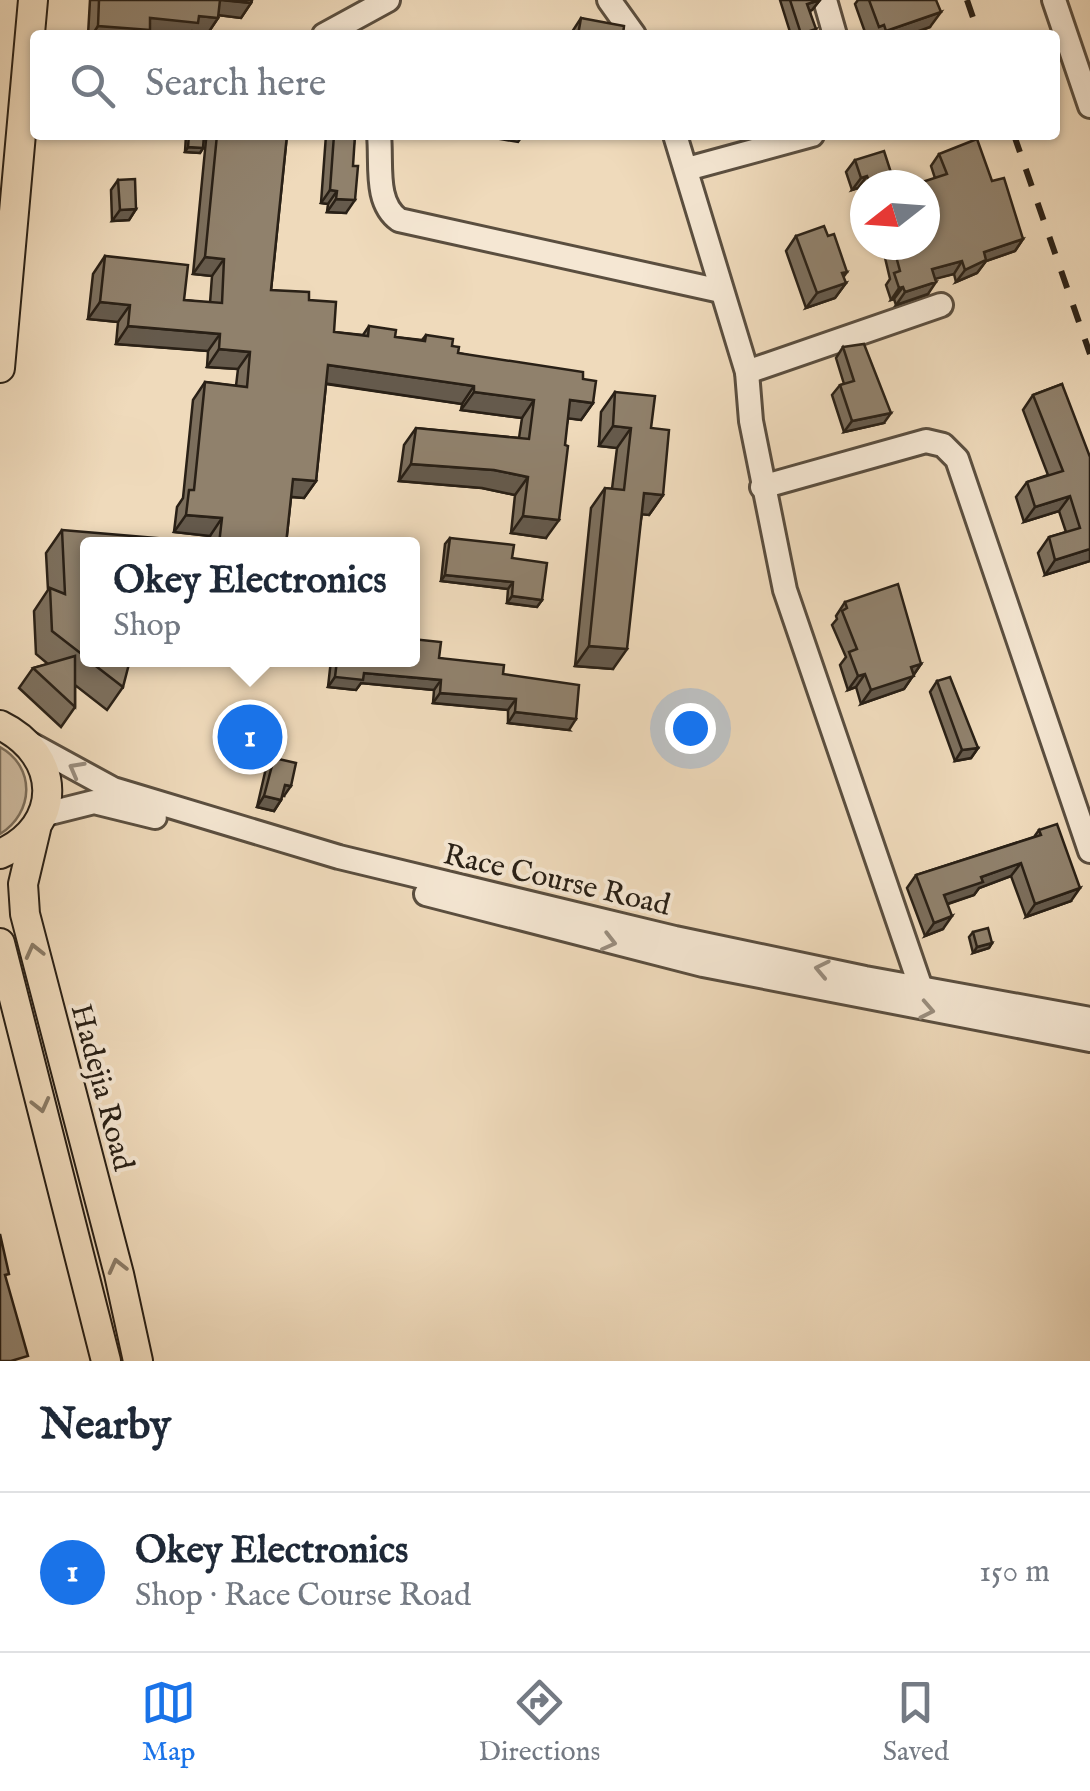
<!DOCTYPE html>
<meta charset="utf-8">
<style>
:root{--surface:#fff;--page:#f2f2f3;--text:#1f2937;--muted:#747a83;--line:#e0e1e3;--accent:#1a73e8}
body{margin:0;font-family:"IM FELL English",serif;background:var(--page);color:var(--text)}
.compass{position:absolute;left:850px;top:170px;width:90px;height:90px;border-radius:50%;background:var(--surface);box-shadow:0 2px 8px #0004;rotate:253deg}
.you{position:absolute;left:690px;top:728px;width:35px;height:35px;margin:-25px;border:8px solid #fff;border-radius:50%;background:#1a73e8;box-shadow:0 0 0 15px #1a73e833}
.badge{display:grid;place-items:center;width:65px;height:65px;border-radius:50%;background:var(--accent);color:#fff;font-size:32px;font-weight:700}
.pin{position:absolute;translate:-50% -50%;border:5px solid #fff;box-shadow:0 2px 10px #0006}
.popup{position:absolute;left:80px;top:537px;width:340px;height:130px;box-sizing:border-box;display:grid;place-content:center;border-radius:10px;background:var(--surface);filter:drop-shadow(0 2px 8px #0005);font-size:32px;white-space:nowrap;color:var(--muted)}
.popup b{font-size:38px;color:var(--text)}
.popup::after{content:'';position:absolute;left:50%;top:100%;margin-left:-20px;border:20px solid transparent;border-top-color:var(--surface)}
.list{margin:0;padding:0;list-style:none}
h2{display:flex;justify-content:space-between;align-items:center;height:130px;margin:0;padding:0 40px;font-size:42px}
h2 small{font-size:32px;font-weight:400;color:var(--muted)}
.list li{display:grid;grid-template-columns:65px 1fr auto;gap:30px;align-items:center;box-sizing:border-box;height:160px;padding:0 40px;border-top:2px solid var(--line)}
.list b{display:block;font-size:38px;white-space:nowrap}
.list p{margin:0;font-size:32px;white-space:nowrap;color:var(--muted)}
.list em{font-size:32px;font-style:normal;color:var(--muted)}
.icon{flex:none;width:55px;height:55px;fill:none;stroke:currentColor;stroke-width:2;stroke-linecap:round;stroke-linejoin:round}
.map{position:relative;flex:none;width:1090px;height:1361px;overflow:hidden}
.search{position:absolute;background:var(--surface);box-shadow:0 2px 8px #0004;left:30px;right:30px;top:30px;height:110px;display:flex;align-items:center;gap:25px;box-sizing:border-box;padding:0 35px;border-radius:10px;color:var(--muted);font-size:38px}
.sheet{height:290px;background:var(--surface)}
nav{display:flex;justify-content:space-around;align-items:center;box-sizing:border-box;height:140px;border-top:2px solid var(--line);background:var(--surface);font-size:28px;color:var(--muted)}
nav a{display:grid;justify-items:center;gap:5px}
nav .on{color:var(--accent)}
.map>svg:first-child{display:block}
</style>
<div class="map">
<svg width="1090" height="1361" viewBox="0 0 1090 1361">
<rect width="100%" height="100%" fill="#efdabb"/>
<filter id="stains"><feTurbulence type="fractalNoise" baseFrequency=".002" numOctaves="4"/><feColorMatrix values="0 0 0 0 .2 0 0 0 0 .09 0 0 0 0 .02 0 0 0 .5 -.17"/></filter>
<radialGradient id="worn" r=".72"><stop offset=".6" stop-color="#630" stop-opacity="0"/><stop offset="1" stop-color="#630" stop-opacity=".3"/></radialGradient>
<!-- green -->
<path fill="#cdba9f" stroke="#7b6d5a" stroke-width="2.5" d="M0,747C36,767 34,813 0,834Z"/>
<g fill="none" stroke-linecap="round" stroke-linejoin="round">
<defs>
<g id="minor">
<polyline points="609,0 634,35"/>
<polyline points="825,0 835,35"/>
<polyline points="1054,0 1090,106"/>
<polyline points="324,35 388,0"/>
<path d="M379,135C382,164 374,202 399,220L721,291"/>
<polyline points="675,135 747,372 751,421 785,590 921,988"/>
<polyline points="687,169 812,135"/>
<polyline points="747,372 941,305"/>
<polyline points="762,487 926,441 943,445 957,459 1090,851"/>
<polyline points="27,742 113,789 339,857 675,938 865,978 1090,1019"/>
<polyline points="42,815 94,802 155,817"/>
<polyline points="426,894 703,965 1090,1040"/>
</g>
<g id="major">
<polyline points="0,368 33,0"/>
<path d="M0,725C62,755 64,826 0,854"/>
<polyline points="36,829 23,884 25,914 119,1274 138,1361"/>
<polyline points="0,943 106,1361"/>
</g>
</defs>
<!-- minor casing -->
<use href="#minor" stroke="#5a4e3f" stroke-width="28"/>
<!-- major casing -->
<use href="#major" stroke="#292016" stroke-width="32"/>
<!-- minor -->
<use href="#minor" stroke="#f5e7d3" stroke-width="22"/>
<!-- major -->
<use href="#major" stroke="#efdabb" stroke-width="28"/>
<!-- rail -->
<g stroke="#292016" stroke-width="6" stroke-dasharray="18 18" stroke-linecap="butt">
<polyline points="967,0 979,35"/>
<polyline points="1014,135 1090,354"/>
</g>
</g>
<!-- wall -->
<g fill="#7c6f5d" stroke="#292016" stroke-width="2.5">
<polygon points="90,0 252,0 251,3 241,18 218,15 218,18 208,33 192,31 190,35 88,35"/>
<polygon points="780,0 820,0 812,10 810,11 812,35 791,35"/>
<polygon points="858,0 936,0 930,27 908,35 866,35 855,4"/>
<polygon points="581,18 623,35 570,35"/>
<polygon points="186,135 204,135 203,148 200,153 185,152"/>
<polygon points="210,135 287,135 271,290 309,300 334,332 363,335 369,326 395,337 422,340 426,335 452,346 458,353 583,379 593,403 581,420 568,418 546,538 511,533 515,495 482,488 399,481 404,445 416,428 519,438 522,418 461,410 462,404 326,384 316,481 304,498 291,497 286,544 209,544 210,536 174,532 177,507 183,498 193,400 205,382 236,386 238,369 207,367 208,351 116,344 118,322 88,319 93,274 105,256 184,300 210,303 212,276 193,274 206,140"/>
<polygon points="326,135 355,135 346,213 327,212 328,204 321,203"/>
<polygon points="939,154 992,181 1023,239 1015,251 986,261 977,273 956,282 954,274 935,278 928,294 896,305 894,299 891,300 886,285 890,279 882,245 925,245 935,178 931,166"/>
<polygon points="855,160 895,185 865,185 865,203 858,188 852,190 846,172"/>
<polygon points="118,180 136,209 129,220 112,221 111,190"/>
<polygon points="796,236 846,283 835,298 806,308 786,251"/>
<polygon points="843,347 884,423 844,432 832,395 840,385 844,384 836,358"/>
<polygon points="1062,384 1090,561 1045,575 1038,553 1049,537 1066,532 1059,511 1024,522 1016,497 1027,482 1048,475 1023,410 1033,395"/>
<polygon points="615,392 651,428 663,495 649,515 642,514 613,669 575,666 591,508 605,488 612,489 617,448 599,446 601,412"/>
<polygon points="62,530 88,544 123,687 107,710 75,685 75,707 61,727 19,688 33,668 48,664 36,654 34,611 48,590 46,553"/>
<polygon points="450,538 512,558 542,600 537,607 507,603 508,589 441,581 445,544"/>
<polygon points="845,602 921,664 904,689 861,704 856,687 848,690 840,665 846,657 832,625 837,619 836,616"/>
<polygon points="439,658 503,674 569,730 508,723 508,710 433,703 434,690 361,683 356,690 328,687 331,660"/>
<polygon points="937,681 978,748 971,758 955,761 930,692"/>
<polygon points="274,758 284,796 282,796 281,800 274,811 257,807 266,768"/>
<polygon points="1039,830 1071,901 1026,917 1011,876 979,888 974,895 948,904 943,929 925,936 907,888 916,875 1034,837"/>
<polygon points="973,932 992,943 989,948 973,953 969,937"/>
</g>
<!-- shaded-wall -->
<g fill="#655a4c" stroke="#292016" stroke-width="2.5">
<polygon points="220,0 251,3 241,18 210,14"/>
<polygon points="820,0 812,10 800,14 807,4"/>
<polygon points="941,12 930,27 908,35 884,35 886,31"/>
<polygon points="199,16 218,18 208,33 192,31 190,35 92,35 98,26 150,18"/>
<polygon points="816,29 812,35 800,35 801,34"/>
<polygon points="484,135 523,135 518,142 483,136"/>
<polygon points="188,147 203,148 200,153 185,152"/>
<polygon points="867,176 858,188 852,190 861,178"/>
<polygon points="330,190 337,191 328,204 321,203"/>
<polygon points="336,199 355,200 346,213 327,212"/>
<polygon points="136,209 129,220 112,221 120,210"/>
<polygon points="1023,239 1015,251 986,261 977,273 956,282 965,270 984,252"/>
<polygon points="205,257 224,259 212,276 193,274"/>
<polygon points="962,261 954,274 924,282 932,269"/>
<polygon points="847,272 837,286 846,283 835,298 806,308 817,293 842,273"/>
<polygon points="936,282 928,294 896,305 905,292"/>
<polygon points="903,287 894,299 891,300 899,288"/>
<polygon points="100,302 130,305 118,322 88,319"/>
<polygon points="128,326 220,334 208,351 116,344"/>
<polygon points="219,349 250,352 238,369 207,367"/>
<polygon points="328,365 474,386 462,404 316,382"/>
<polygon points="474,392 534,400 522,418 461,410"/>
<polygon points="570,400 593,403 581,420 557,417"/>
<polygon points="891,413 884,423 844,432 852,421"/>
<polygon points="613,426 631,428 617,448 599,446"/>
<polygon points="411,464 494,470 528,477 515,495 482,488 399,481"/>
<polygon points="293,479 316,481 304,498 281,496"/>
<polygon points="644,493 663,495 649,515 630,513"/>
<polygon points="1070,496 1059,511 1024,522 1035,507"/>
<polygon points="186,515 222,518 210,536 174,532"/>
<polygon points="523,516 559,520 546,538 511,533"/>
<polygon points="1090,549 1090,561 1045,575 1055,560"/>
<polygon points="445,575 513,582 508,589 441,581"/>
<polygon points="512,596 542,600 537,607 507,603"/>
<polygon points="589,646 627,649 613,669 575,666"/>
<polygon points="921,664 904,689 861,704 871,690 911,667"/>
<polygon points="364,673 441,680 434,690 361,683 356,690 328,687 335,677"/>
<polygon points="865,674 856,687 848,690 858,676"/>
<polygon points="440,693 516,699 508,710 433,703"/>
<polygon points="515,712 576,719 569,730 508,723"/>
<polygon points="978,748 971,758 955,761 962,750"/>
<polygon points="285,785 291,786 284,796 278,795"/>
<polygon points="264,796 281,800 274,811 257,807"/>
<polygon points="1021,863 1011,876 979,888 974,895 935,908 944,895 981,877"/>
<polygon points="1080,888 1071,901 1026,917 1035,904"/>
<polygon points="952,916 943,929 925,936 934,923"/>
<polygon points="992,943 989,948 973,953 977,947"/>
</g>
<!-- building -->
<g fill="#90816c" stroke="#292016" stroke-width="2.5">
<polygon points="99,0 220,0 218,18 199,16 198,23 150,18 150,30 98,26"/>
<polygon points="224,0 252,0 251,3"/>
<polygon points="790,0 820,0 807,4 816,29 801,34"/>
<polygon points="869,0 936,0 941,12 886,31 884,25 879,27"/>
<polygon points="581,18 624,26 623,35 578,35"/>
<polygon points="189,135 204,135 203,148 188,147"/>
<polygon points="217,135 287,135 271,290 309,292 309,300 336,302 334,332 368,336 369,326 396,330 395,337 425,341 426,335 453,339 452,346 459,347 458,353 583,372 583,379 596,381 593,403 570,400 565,445 568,446 559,520 523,516 528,477 494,470 411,464 416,428 529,439 534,400 474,392 474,386 328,365 316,481 293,479 286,544 219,544 222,518 186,515 189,490 194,490 205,382 247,387 250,352 219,349 220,334 128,326 130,305 100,302 105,256 188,265 184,300 222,303 224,259 205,257"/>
<polygon points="334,135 355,135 353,166 358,166 355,200 336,199 337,191 330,190"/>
<polygon points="977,139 992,181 1004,178 1023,239 984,252 986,260 965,270 962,261 932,269 936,282 905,292 903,287 899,288 894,273 900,271 893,245 925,245 925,185 913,185 947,174 939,154"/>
<polygon points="884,151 895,185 871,185 867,176 861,178 855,160"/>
<polygon points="135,179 136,209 120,210 118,180"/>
<polygon points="824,226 828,236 834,234 847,272 842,273 846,283 817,293 796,236"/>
<polygon points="864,344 891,413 852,421 840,385 854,381 843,347"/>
<polygon points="1062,384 1090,457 1090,549 1055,560 1049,537 1080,528 1070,496 1035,507 1027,482 1063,471 1033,395"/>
<polygon points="615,392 655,396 651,428 669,430 663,495 644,493 627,649 589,646 605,488 624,490 631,428 613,426"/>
<polygon points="62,530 167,539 167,544 88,544 88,659 52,631 50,588 65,594"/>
<polygon points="450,538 514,545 512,558 547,563 542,600 512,596 513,582 445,575"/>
<polygon points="898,584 921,664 911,667 914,676 871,690 865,674 858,676 849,652 857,649 842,611 847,608 845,602"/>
<polygon points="412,639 441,642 439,658 504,665 503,674 579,685 576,719 515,712 516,699 440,693 441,680 364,673 363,680 335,677 337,660 412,660"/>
<polygon points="75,656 75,707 33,668"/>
<polygon points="88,660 130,660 123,687"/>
<polygon points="950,677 978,748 962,750 937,681"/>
<polygon points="274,758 296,763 291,786 285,785 281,800 264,796"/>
<polygon points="1057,824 1080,888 1035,904 1021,863 981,877 983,882 944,895 952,916 934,923 916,875 1041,835 1039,830"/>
<polygon points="988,928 992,943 977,947 973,932"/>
<polygon points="0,1234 9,1274 5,1275 28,1356 11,1361 0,1361"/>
</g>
<!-- one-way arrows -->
<defs><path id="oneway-chevron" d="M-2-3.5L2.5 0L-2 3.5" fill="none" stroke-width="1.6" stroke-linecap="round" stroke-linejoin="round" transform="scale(2.5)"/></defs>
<g stroke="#998d7e">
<use href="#oneway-chevron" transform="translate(76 769) rotate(-151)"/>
<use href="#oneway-chevron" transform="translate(609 942) rotate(14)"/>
<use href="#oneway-chevron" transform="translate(822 969) rotate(-168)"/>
<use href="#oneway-chevron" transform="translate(927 1010) rotate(11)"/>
</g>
<g stroke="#8c7d68">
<use href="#oneway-chevron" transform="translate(34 951) rotate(-104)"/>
<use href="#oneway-chevron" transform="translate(41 1105) rotate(76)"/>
<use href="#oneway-chevron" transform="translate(117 1266) rotate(-104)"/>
</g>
<g text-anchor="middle" stroke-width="8" stroke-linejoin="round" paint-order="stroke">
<!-- street labels -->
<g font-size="30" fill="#292016" stroke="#f5e7d3">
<text transform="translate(557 879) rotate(13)" y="10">Race Course Road</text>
<text transform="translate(103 1087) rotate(75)" y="10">Hadejia Road</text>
</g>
</g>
<rect width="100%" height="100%" filter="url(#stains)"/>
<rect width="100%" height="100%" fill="url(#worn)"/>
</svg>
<svg class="compass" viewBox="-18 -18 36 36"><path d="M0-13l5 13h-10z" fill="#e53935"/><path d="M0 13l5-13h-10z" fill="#747a83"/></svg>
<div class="you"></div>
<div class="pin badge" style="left:250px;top:737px">1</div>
<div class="popup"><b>Okey Electronics</b>Shop</div>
<div class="search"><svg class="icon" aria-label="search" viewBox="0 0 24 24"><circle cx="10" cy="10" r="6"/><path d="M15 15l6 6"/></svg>Search here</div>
</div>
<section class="sheet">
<h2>Nearby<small></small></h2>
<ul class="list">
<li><span class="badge">1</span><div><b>Okey Electronics</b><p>Shop · Race Course Road</p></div><em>150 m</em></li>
</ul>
</section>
<nav>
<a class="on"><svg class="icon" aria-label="map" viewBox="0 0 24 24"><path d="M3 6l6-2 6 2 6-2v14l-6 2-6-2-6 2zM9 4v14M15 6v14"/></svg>Map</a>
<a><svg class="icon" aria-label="directions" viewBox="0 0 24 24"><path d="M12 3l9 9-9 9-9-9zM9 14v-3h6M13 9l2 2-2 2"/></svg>Directions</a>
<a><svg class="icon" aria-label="saved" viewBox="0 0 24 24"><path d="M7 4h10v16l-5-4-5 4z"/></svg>Saved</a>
</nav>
